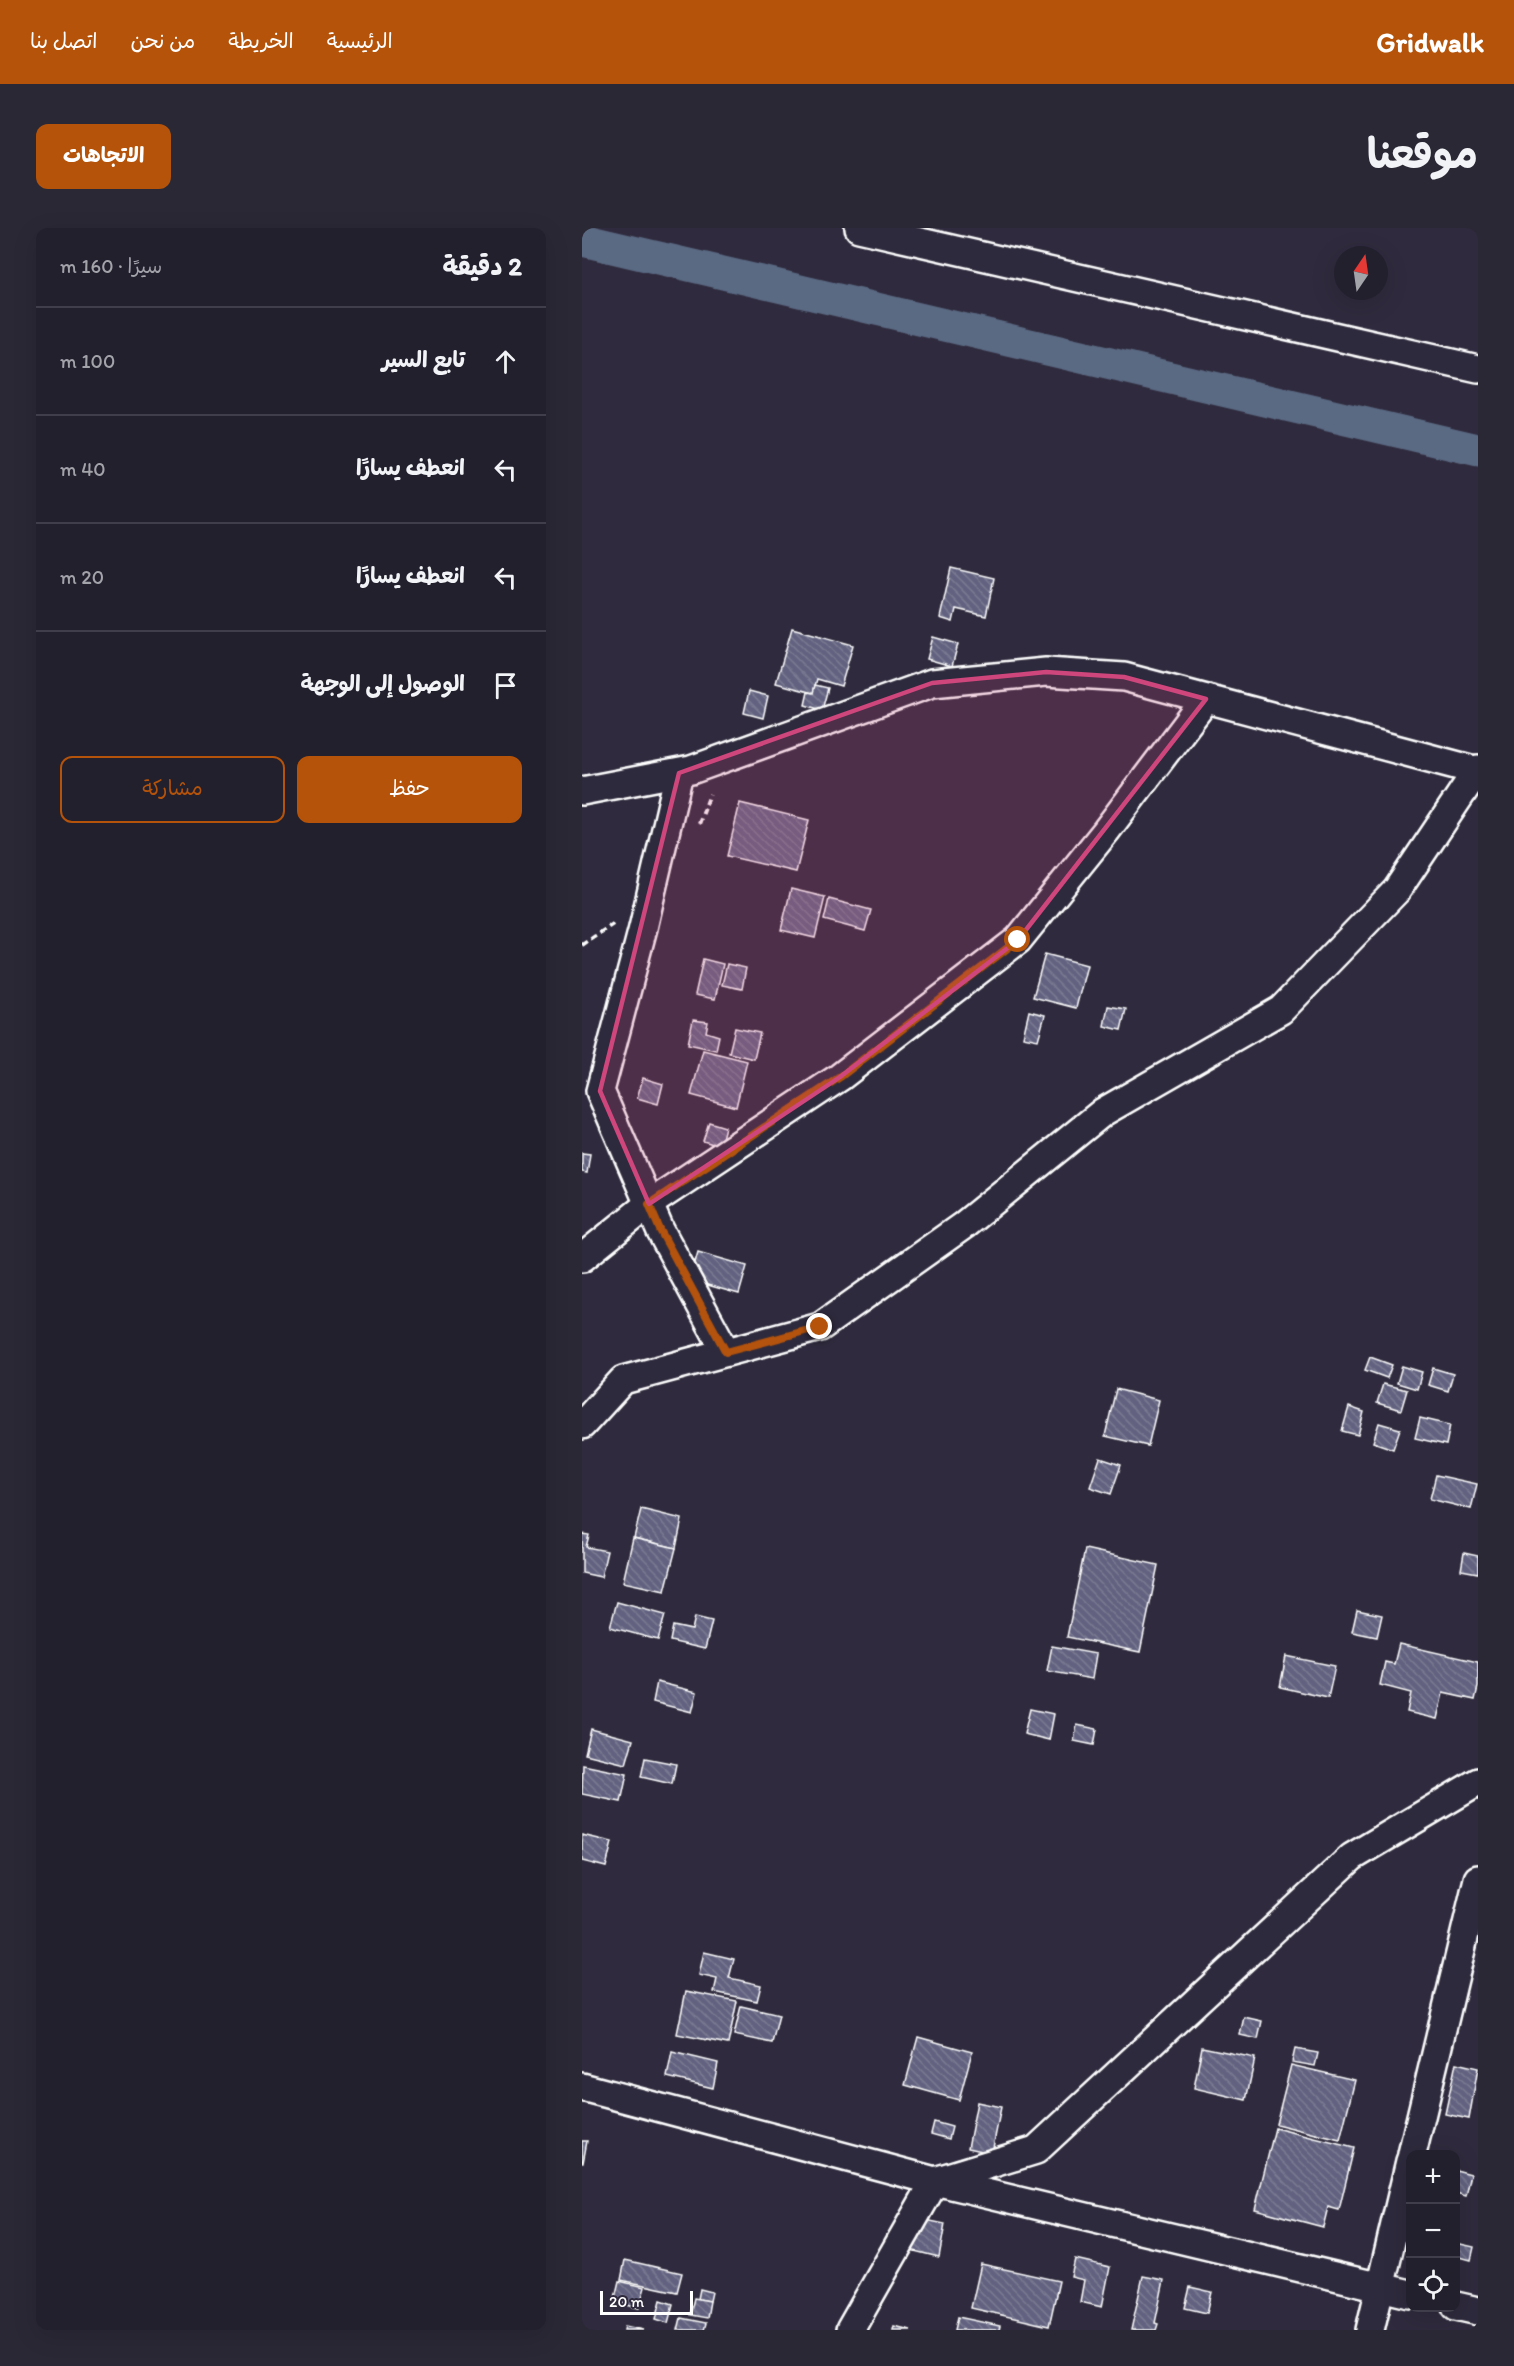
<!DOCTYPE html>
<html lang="ar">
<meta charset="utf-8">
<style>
:root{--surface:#23202e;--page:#2b2836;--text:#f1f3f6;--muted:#a3a3aa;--line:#403e4a;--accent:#b45309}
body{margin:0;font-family:Itim,"Playpen Sans Arabic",sans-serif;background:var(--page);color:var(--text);direction:rtl}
.controls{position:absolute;right:18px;bottom:18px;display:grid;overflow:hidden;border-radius:12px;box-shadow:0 6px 24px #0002}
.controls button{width:54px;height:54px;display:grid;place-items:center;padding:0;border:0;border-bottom:2px solid var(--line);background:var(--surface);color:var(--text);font:30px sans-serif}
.compass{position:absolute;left:752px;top:18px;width:54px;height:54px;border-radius:50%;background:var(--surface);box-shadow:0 6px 24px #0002;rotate:13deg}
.scale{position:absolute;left:18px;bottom:15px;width:93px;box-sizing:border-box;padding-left:6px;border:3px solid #fff;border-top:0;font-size:16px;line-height:21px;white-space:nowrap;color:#fff;-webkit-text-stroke:4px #2f2a3d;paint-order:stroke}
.stop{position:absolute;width:18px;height:18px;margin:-14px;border:4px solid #b45309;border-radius:50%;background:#fff}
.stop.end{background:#b45309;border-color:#fff;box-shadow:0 2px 6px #0008}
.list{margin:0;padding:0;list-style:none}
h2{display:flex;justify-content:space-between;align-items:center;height:78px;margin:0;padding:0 24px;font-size:26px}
h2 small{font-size:20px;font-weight:400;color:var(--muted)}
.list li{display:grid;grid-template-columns:39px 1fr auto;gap:18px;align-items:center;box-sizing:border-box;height:108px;padding:0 24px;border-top:2px solid var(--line)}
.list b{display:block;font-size:22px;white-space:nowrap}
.list em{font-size:20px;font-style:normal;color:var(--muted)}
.actions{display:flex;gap:12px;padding:18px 24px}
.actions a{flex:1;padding:14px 0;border:2px solid var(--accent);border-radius:12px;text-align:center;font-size:21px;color:var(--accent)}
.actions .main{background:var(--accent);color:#fff}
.icon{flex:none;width:33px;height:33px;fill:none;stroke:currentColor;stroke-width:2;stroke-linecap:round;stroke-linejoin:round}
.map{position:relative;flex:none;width:896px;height:2102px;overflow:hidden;direction:ltr;border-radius:12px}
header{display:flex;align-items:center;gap:36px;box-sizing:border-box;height:84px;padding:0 30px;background:var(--accent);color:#fff}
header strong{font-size:28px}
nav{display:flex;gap:33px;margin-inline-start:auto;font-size:21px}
.intro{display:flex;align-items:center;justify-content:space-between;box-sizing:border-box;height:144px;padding:0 36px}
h1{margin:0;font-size:42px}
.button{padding:15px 27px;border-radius:12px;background:var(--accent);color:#fff;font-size:21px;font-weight:700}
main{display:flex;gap:36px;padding:0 36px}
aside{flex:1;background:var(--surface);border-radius:12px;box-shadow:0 6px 24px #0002}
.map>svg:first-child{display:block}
</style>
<header>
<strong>Gridwalk</strong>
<nav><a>الرئيسية</a><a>الخريطة</a><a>من نحن</a><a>اتصل بنا</a></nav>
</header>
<div class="intro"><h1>موقعنا</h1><a class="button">الاتجاهات</a></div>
<main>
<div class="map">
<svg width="896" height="2102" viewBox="0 0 896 2102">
<defs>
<pattern id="building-back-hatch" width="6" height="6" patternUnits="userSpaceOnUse" patternTransform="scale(1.5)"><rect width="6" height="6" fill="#626280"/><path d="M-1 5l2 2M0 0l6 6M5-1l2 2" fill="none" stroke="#7a7a93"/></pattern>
</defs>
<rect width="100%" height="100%" fill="#2f2a3d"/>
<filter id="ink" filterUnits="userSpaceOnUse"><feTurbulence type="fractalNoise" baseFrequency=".0167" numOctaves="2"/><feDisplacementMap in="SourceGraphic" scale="12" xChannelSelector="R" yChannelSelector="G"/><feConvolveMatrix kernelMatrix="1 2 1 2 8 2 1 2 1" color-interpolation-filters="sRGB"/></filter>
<g filter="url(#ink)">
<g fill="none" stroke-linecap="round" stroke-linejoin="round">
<!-- canal -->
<polyline stroke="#5a6a83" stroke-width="33" points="0,12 896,222"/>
</g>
<!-- building -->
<g fill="url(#building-back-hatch)" stroke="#fff" stroke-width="1.5">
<polygon points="369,340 412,350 404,388 374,381 371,394 358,390"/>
<polygon points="210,400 271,417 259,458 235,451 231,465 194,455"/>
<polygon points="351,409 376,416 370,438 345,431"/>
<polygon points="233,457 246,460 240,482 223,477 226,464 231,465"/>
<polygon points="167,463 186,468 181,490 162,485"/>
<polygon points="158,575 227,592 214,644 145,628"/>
<polygon points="209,661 243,669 233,710 199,702"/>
<polygon points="247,671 289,682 283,703 242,692"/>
<polygon points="463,726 505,737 494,780 451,769"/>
<polygon points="121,731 141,736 133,771 113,767"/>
<polygon points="145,736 164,740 160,761 140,757"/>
<polygon points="526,778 544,781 539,802 522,798"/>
<polygon points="447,783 463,787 456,812 441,809"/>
<polygon points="111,792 126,794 124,804 137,808 134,822 106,816"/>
<polygon points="153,800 178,805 172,831 147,825"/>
<polygon points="121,822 165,833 154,879 109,867"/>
<polygon points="61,850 81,856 76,876 55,870"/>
<polygon points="127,894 143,899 138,918 121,913"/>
<polygon points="0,925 8,926 5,945 0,944"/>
<polygon points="116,1024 165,1038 157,1066 108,1052"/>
<polygon points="788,1129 810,1137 805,1150 783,1142"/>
<polygon points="820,1138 840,1144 835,1161 815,1155"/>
<polygon points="851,1140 871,1146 866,1163 846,1157"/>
<polygon points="801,1156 825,1162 819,1182 795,1175"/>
<polygon points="534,1161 577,1172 566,1218 523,1208"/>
<polygon points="767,1179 782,1184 776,1207 760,1203"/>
<polygon points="838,1190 868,1197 864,1217 833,1210"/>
<polygon points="797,1195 818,1201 811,1221 791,1214"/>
<polygon points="518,1230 539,1237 529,1266 508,1259"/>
<polygon points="854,1247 895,1256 889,1281 848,1271"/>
<polygon points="59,1281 100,1291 94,1320 52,1310"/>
<polygon points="0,1306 7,1307 4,1319 25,1323 19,1349 0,1345"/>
<polygon points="51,1310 94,1320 83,1363 41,1354"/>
<polygon points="503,1321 576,1337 558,1424 485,1409"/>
<polygon points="882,1325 896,1328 896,1345 879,1342"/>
<polygon points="35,1374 83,1387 76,1412 28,1399"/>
<polygon points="775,1382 800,1387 795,1409 770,1404"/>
<polygon points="113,1389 130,1393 123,1421 88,1413 91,1398 110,1402"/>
<polygon points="817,1416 896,1434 896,1459 893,1472 861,1465 855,1491 825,1484 829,1465 798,1457 803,1434 812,1436"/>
<polygon points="470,1418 514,1426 510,1451 465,1443"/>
<polygon points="704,1428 753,1438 746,1470 698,1459"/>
<polygon points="75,1454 115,1464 110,1484 71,1474"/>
<polygon points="448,1481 472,1486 467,1512 442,1506"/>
<polygon points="495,1497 515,1501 512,1517 492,1513"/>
<polygon points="9,1501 51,1512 44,1536 3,1526"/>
<polygon points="63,1530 94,1536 90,1556 59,1549"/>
<polygon points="1,1537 45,1546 39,1574 0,1566"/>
<polygon points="0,1607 30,1614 24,1639 0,1633"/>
<polygon points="122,1724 152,1731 147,1750 179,1757 175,1773 132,1764 135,1751 117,1747"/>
<polygon points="104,1763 155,1773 146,1816 95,1806"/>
<polygon points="159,1778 197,1787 190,1815 152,1807"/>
<polygon points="662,1789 680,1793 676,1811 658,1807"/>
<polygon points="336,1809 390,1824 377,1872 323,1857"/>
<polygon points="620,1819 673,1830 664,1872 612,1860"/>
<polygon points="713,1821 736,1825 733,1838 710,1834"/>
<polygon points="90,1824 136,1835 131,1860 85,1849"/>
<polygon points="874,1835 896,1840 887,1891 863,1886"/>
<polygon points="709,1837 773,1852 758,1912 694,1896"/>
<polygon points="395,1874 419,1879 410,1925 386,1920"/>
<polygon points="352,1894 370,1899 367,1911 349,1906"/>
<polygon points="693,1900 772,1920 757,1982 746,1979 741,1999 673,1981"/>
<polygon points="0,1913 5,1913 1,1935 0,1935"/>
<polygon points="874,1942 889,1946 884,1968 874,1965"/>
<polygon points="334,1990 363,1996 357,2029 328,2022"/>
<polygon points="874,2015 892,2019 889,2032 874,2028"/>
<polygon points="493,2031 528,2039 520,2079 498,2074 502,2052 489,2049"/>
<polygon points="43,2032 100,2045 95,2064 39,2052"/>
<polygon points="399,2036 477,2053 467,2098 389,2080"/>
<polygon points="561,2048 582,2052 573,2095 576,2096 574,2102 549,2102"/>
<polygon points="37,2053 63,2059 57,2080 32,2074"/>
<polygon points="608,2059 630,2064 625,2085 603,2080"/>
<polygon points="118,2061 130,2064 128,2073 116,2071"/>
<polygon points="112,2070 128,2073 125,2090 108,2087"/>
<polygon points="79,2072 91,2076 86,2095 74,2091"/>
<polygon points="376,2089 418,2098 417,2102 373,2102"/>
<polygon points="99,2090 124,2095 122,2102 96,2102"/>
<polygon points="43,2098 62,2102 42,2102"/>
<polygon points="312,2098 329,2102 311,2102"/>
</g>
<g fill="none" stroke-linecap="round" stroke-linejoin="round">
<defs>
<g id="minor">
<polyline points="277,0 896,141"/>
<polyline points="97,545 61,700 18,863 78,1002 144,1124"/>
<polyline points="0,563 109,542 350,455 464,444 542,449 896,543"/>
<polyline points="0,1030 67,976 258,849 436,712 524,603 624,471"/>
<polyline points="0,1197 41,1152 238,1099 382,997 521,884 699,782 815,662 896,541"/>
<polyline points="0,1859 353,1953 828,2066"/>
<polyline points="830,1926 896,1651"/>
<polyline points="874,2078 896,2083"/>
<polyline points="268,2102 353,1953 454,1922 770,1629 896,1554"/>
<polyline points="788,2102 828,1933"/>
</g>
</defs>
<!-- minor casing -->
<use href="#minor" stroke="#fff" stroke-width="32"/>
<!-- path -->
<g stroke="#fff" stroke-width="4" stroke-dasharray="6 4.5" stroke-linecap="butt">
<polyline points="117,596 128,566"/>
<polyline points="0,717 31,696"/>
</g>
<!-- minor -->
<use href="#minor" stroke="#2f2a3d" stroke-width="27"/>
</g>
</g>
<g fill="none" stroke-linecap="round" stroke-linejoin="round" filter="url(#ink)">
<!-- route -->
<polyline stroke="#b45309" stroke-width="8" points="238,1099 144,1124 78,1002 67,976 258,849 436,712"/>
</g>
<!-- marked area -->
<path fill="#ce467c" fill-opacity="0.2" stroke="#ce467c" stroke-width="4.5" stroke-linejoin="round" d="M464,444L542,449L624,471L436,712L258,849L67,976L18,863L97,545L350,455Z"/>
</svg>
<div class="controls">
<button>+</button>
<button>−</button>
<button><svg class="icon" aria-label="locate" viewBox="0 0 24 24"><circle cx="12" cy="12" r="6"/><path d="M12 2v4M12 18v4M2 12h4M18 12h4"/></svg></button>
</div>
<svg class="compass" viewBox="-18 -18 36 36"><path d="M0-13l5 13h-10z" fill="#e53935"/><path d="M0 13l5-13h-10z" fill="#a3a3aa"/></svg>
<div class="scale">20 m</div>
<div class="stop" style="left:436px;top:712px"></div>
<div class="stop end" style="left:238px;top:1099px"></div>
</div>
<aside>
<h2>2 دقيقة<small>سيرًا · 160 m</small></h2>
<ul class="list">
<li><svg class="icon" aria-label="ahead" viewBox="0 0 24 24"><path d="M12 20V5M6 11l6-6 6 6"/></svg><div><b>تابع السير</b></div><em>100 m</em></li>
<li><svg class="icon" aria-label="left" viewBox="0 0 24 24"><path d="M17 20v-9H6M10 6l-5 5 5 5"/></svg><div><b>انعطف يسارًا</b></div><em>40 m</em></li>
<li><svg class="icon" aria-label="left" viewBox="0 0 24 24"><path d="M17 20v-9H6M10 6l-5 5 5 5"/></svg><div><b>انعطف يسارًا</b></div><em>20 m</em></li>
<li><svg class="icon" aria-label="arrive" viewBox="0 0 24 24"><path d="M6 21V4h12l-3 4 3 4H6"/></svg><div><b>الوصول إلى الوجهة</b></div></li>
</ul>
<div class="actions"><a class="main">حفظ</a><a>مشاركة</a></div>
</aside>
</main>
